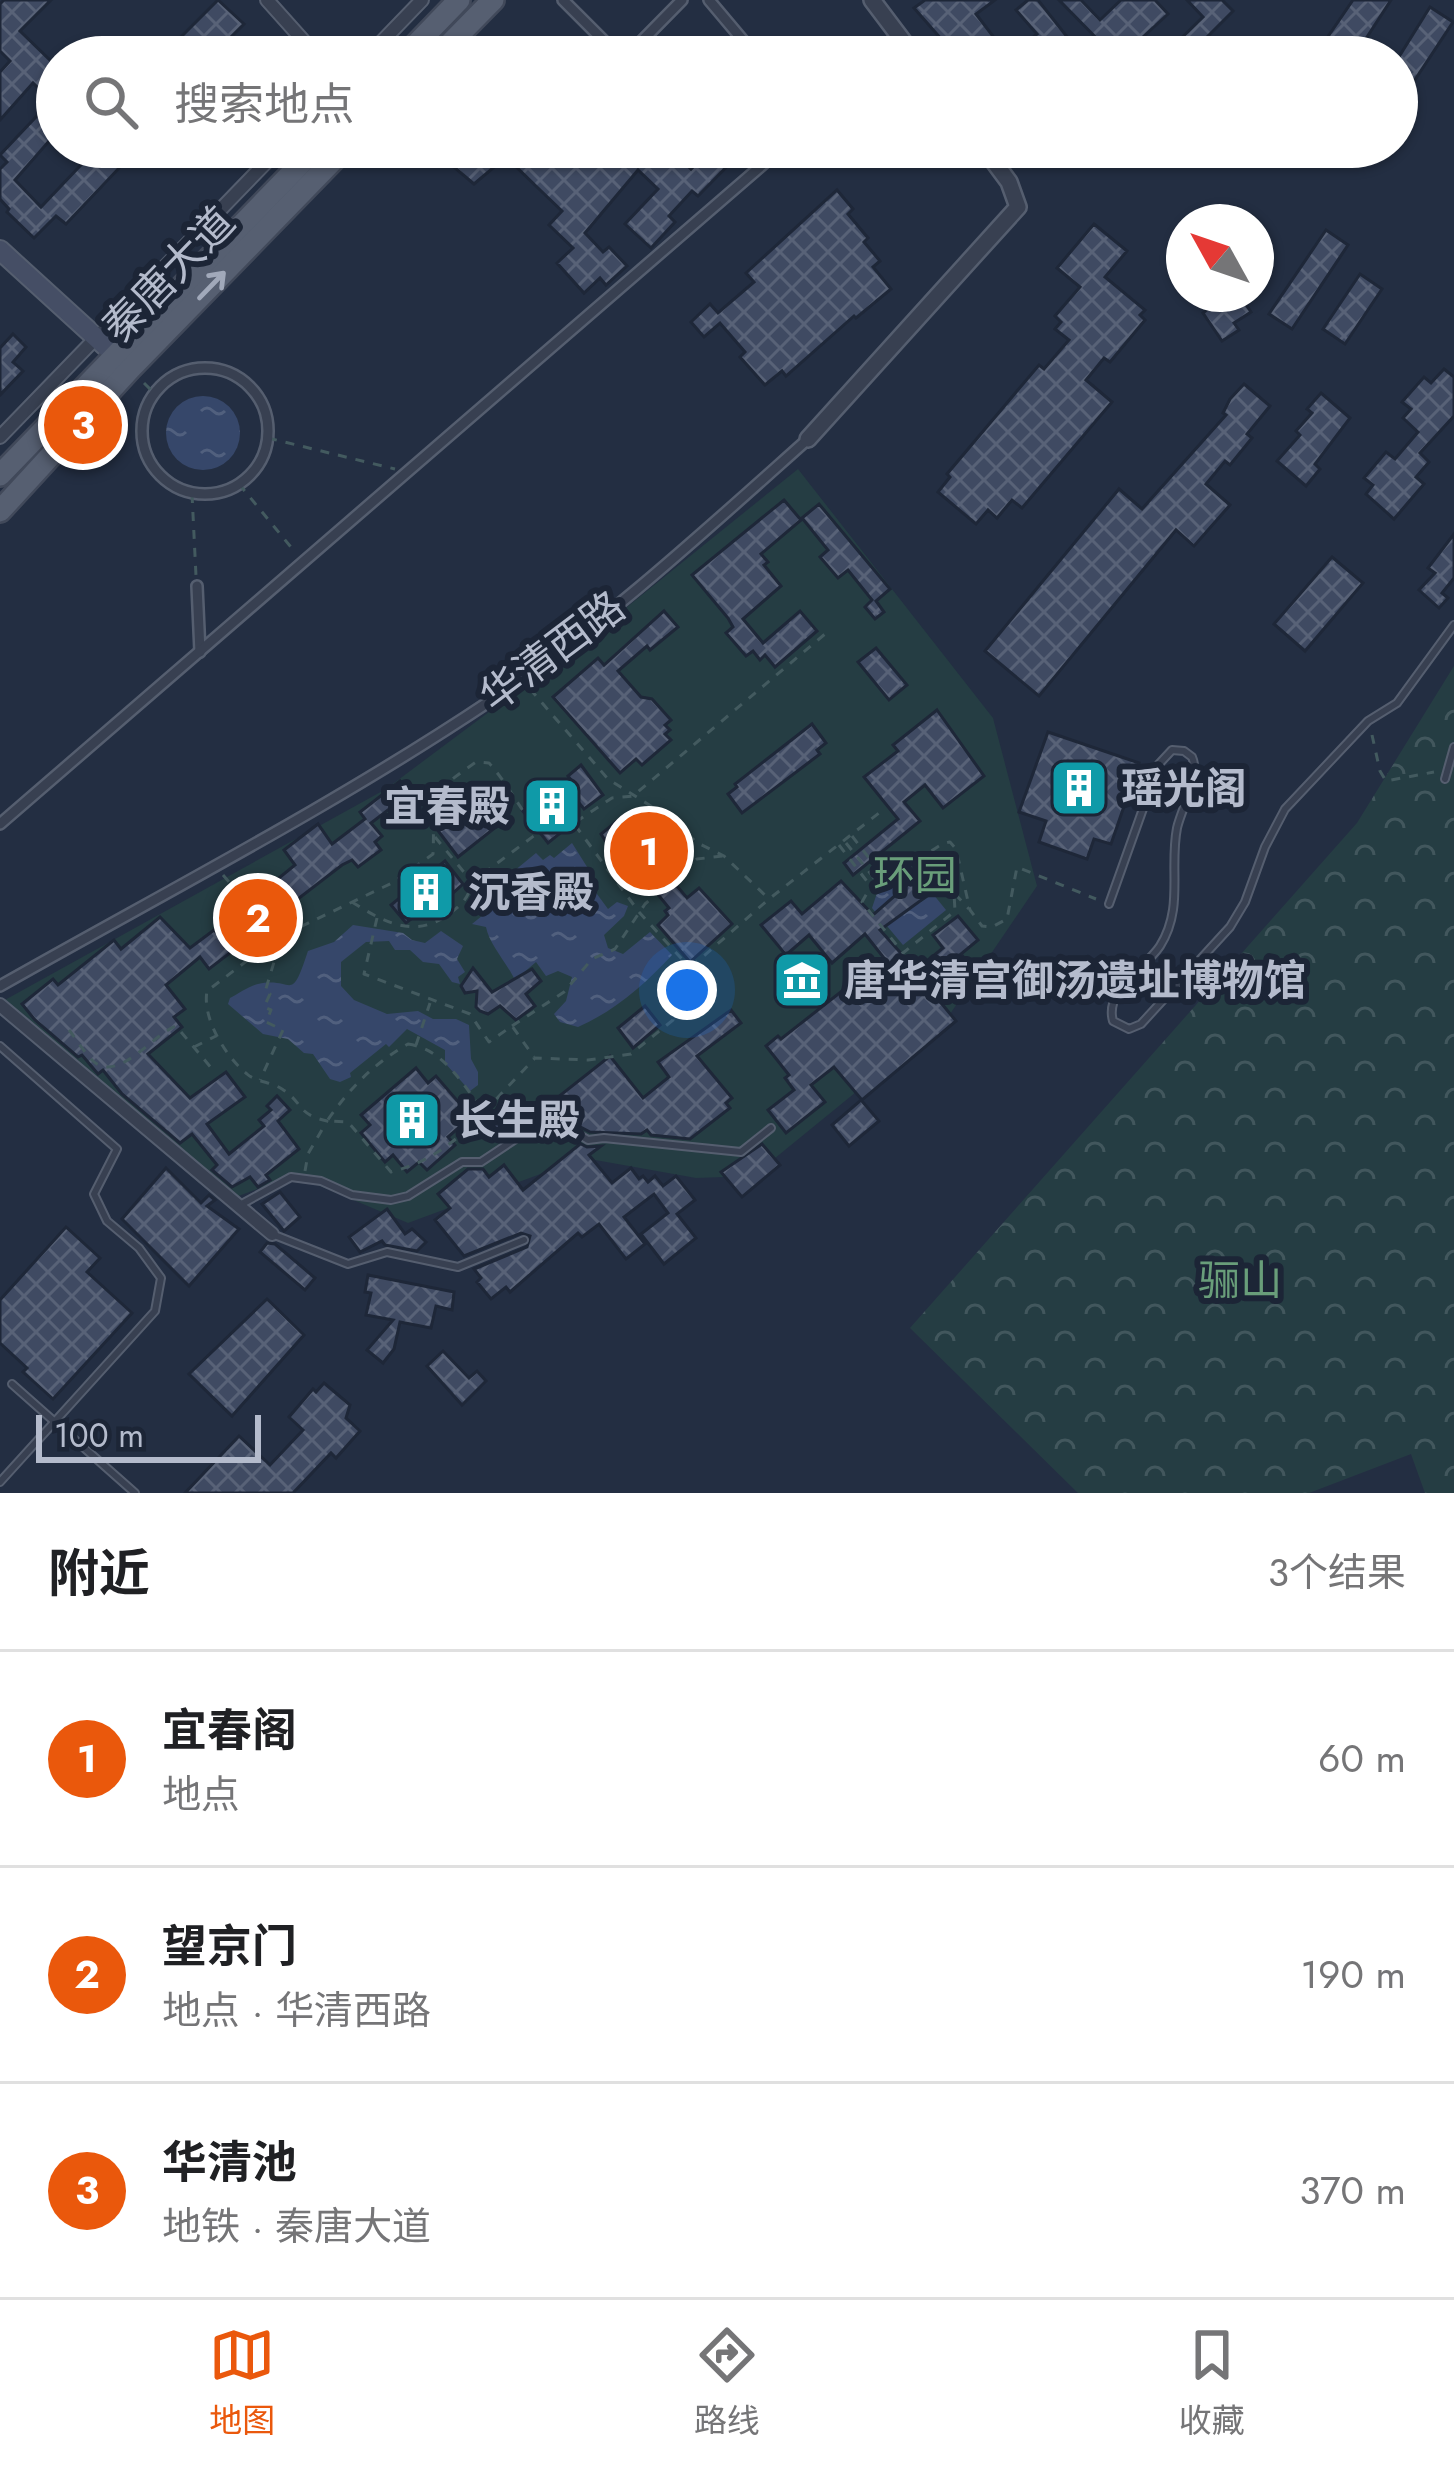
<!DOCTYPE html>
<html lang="zh">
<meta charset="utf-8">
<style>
:root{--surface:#fff;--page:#f6f6f6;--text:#202124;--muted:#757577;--line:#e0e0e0;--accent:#ea580c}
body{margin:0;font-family:Jost,"Noto Sans SC",sans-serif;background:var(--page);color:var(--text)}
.compass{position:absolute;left:1166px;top:204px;width:108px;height:108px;border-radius:50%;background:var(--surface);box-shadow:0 3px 9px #0004;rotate:310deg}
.scale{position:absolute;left:36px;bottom:30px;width:225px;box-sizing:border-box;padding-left:12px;border:6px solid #b4bbcc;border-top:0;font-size:33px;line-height:42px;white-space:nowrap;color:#b4bbcc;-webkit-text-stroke:9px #1c2536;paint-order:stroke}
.you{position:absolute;left:687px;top:990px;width:42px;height:42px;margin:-30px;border:9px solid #fff;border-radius:50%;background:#1a73e8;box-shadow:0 0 0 18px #1a73e833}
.badge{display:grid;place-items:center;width:78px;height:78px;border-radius:50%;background:var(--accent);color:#fff;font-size:39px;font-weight:700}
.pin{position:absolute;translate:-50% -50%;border:6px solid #fff;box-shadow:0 3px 12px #0006}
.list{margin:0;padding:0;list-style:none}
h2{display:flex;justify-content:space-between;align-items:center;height:156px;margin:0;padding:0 48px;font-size:51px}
h2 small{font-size:39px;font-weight:400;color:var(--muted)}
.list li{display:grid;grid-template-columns:78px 1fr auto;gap:36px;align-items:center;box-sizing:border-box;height:216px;padding:0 48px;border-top:3px solid var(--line)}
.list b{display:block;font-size:45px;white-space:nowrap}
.list p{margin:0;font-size:39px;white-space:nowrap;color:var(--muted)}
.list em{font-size:39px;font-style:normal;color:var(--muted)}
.icon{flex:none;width:66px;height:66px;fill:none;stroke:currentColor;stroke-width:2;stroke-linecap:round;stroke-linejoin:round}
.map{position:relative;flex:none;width:1454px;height:1493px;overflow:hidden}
.search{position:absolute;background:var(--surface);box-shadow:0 3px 9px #0004;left:36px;right:36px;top:36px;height:132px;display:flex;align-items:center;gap:30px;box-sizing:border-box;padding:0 42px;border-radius:66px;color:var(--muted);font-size:45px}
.sheet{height:804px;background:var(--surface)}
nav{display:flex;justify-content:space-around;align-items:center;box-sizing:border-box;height:168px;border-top:3px solid var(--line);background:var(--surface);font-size:33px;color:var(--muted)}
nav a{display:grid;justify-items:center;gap:6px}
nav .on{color:var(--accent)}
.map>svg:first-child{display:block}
</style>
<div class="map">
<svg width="1454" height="1493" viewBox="0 0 1454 1493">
<defs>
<pattern id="forest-crowns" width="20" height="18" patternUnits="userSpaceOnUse" patternTransform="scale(3)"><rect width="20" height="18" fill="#253d43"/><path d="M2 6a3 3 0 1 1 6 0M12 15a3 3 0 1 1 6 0" fill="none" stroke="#42575d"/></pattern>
<pattern id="water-ripples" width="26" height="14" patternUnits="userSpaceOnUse" patternTransform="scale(3)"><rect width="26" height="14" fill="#36476a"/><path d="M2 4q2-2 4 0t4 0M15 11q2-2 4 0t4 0" fill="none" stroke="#51607e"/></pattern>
<pattern id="building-cross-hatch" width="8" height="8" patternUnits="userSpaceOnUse" patternTransform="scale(3)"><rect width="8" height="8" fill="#3f4a62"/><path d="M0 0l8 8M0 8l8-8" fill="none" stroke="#586277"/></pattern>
</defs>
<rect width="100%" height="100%" fill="#232e42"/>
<!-- forest -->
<polygon fill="url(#forest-crowns)" points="1454,666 1454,1493 1425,1493 1411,1454 1309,1493 1078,1493 910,1328 1357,823"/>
<!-- park -->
<polygon fill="#253d43" points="798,469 993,718 1037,886 948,1017 753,1176 696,1178 584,1158 408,1223 294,1175 236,1197 3,1001 386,789 601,628"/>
<!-- water -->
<g fill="url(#water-ripples)">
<circle cx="203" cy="433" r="37"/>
<path d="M572,843L589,870L583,875L608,909L617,902L628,906L624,916L604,935L608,948L623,954L650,932L672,955C644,985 616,1010 578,1027L560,1022L554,1014L566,1001L572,977L558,971L546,976L536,962L515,980C507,963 489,944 486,927L472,924L493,907L491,903L498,898L491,890L536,853L543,860L550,855L554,858Z"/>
<polygon points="912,868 917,874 907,884 921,902 933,894 946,910 903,945 887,926 913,905 876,913 872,908 881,881"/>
<path d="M353,925L403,933L412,940L425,943L441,931L463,946L457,959L465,972L458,977L460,984L452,982L439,964L423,962L410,950H395L389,941L366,942L341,962V986L354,1000L387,1014L418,1011L433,1019H456L469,1025L471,1059L478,1072V1085L470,1091L445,1063V1050L407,1029L389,1047L386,1044L350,1073L351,1077L340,1082L330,1079L313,1054L304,1053L288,1039L263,1034L228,1004L230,998C238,994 249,986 258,984C294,976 290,1006 308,951L334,942Z"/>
</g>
<!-- building -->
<g fill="url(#building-cross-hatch)" stroke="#1e2738" stroke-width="3">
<polygon points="4,0 51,0 20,31 57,67 57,132 15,180 41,207 98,147 121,166 66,224 56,216 34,238 7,212 9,209 0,199 0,169 7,162 0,155 51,101 33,83 0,120 0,72 10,61 0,51 0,4"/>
<polygon points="218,0 244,24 211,57 161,57"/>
<polygon points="925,0 995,0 976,14 1002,48 991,57 957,57 914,8"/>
<polygon points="1028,0 1038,0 1083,57 1030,57 1021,47 1037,34 1016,10"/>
<polygon points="1059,0 1081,0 1100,20 1121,0 1155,0 1168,14 1129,50 1136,57 1115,57"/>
<polygon points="1187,0 1222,0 1233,11 1187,57 1162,57 1203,17"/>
<polygon points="1353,0 1391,0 1354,57 1314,57"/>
<polygon points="1430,7 1453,22 1397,107 1397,60"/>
<polygon points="437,147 669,147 691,169 712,147 746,147 698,196 692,191 669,216 675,222 651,248 625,224 658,189 638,170 585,233 603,252 609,247 627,266 606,285 600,278 584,293 557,263 573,248 549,225 562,211 539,189 506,157 474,184 442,157 444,154"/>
<polygon points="837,190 853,209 848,214 868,238 864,242 880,261 873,267 891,289 856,318 854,316 786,376 782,371 765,385 740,357 745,352 720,323 704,337 691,322 710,304 718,313 754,282 746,273"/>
<polygon points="1094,224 1127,251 1105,277 1145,310 1140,315 1145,320 1110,362 1104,358 1086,380 1112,402 1022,508 1012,500 997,518 988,510 976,524 938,492 950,477 947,474 1039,365 1044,369 1069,340 1055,329 1061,322 1055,316 1080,287 1057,268"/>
<polygon points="1326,230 1348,245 1292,329 1269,314"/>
<polygon points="1360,274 1382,289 1345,344 1323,329"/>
<polygon points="1200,294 1239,294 1251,312 1234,323 1239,330 1222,341 1203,313 1209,308"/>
<polygon points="13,334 26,347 13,362 23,371 0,395 0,348"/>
<polygon points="1444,369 1454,377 1454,416 1420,453 1429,462 1416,477 1424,484 1394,519 1366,494 1373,485 1364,478 1386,452 1395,459 1418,432 1403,418 1411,409 1402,402 1424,377 1431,383"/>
<polygon points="1244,384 1270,406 1247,434 1252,438 1230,465 1225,461 1206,484 1230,505 1194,546 1176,530 1039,696 985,651 1119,489 1142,509 1226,415 1223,413 1230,399"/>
<polygon points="1321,393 1350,418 1315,464 1320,469 1306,486 1277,461 1300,435 1296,431 1312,413 1307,409"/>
<polygon points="784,500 801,520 761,554 768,562 764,565 781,586 743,619 763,643 800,611 817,631 775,667 765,655 760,660 753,651 746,656 726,633 733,627 728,618 692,575"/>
<polygon points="819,504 890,589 876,601 884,612 875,619 865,607 872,600 848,570 838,578 820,557 828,550 802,518"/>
<polygon points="1454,534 1454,578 1442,593 1448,598 1439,608 1419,590 1435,573 1428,568"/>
<polygon points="1332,557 1363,583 1305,651 1274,624"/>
<polygon points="664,611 678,627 650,650 647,646 618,671 641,697 652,699 671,720 665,725 670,730 665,734 671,740 642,765 636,759 620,773 553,697 598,658 604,665"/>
<polygon points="876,648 907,685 889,700 858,662"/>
<polygon points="937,710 984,776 943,808 925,785 904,802 920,821 853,875 844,863 898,819 864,777 898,751 893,745"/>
<polygon points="812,724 826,743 817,750 820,754 742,813 728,794 737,787 735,784"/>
<polygon points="1048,732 1139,763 1111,844 1094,839 1087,859 1039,842 1046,821 1019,812"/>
<polygon points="581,765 603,795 584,809 580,804 562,818 569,826 548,843 522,810 544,793 548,798 571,780 568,776"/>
<polygon points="400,781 409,794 371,823 382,836 375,842 381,850 358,867 352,860 342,865 277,915 284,924 250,950 244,942 209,969 200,957 166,985 185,1009 174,1017 182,1027 148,1054 190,1098 226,1072 245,1097 207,1124 229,1154 264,1126 259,1120 271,1110 267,1106 277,1096 290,1110 278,1121 299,1149 266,1175 270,1180 258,1187 250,1177 232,1187 212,1170 217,1165 192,1134 180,1143 122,1094 103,1070 98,1074 82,1055 78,1057 35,1020 22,1004 53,979 58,985 114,940 121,949 160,917 190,948 214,930 217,933 277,886 274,882 295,865 284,850 318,824 332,844 365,819 360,812"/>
<polygon points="481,787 506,819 458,857 433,824"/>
<polygon points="623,816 642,838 654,828 669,846 675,841 689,859 670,875 671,879 687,898 699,888 732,924 690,962 658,925 668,915 665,911 669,908 638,870 629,877 601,834"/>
<polygon points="445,861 463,884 425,918 420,912 406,923 391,905"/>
<polygon points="923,871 938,888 880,930 916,970 943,948 933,935 958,916 978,940 961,954 968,963 932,992 956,1021 862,1100 834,1067 811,1085 825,1102 786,1133 768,1110 794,1090 785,1078 789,1075 766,1046 778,1036 781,1039 884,958 865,934 832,963 809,935 786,955 761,925 791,901 802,914 841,881 873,915"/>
<polygon points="473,968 492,992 532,969 541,981 526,994 535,1006 516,1020 500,1006 488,1014 480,1011 476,1007 477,991 465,993 461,986"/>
<polygon points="645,1006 660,1025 633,1048 618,1028"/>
<polygon points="731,1010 741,1023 697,1056 732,1098 726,1103 730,1108 690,1139 651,1135 647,1130 641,1134 590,1132 554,1113 548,1105 610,1056 643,1098 669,1077 658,1062"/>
<polygon points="416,1068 428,1083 436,1076 461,1105 453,1112 463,1124 448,1137 455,1145 427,1170 419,1162 407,1172 393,1155 385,1162 361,1133 370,1125 361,1115"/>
<polygon points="542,1098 551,1109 503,1138 491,1123 520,1099 528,1109"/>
<polygon points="861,1100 879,1121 849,1146 832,1125"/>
<polygon points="577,1142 587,1147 601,1146 589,1155 612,1183 631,1168 639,1179 643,1176 648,1182 655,1176 663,1186 676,1176 695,1200 677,1214 696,1238 664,1264 641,1234 668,1213 654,1194 624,1217 645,1244 626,1259 599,1224 582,1237 578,1233 510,1292 506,1287 491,1299 477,1282 481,1278 474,1269 527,1247 530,1236 521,1233 464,1256 435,1220 450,1208 438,1194 468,1169 483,1169 489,1177 504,1165 523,1190 579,1145"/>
<polygon points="762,1144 780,1165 742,1197 721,1172"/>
<polygon points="166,1168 201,1203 209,1195 215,1200 207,1206 239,1229 189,1286 122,1219"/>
<polygon points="280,1192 300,1217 284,1231 262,1204"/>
<polygon points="387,1209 405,1234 412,1229 426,1242 417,1251 385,1245 382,1241 360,1252 349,1237"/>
<polygon points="66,1227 100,1258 87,1272 132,1313 53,1399 23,1372 27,1368 0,1343 0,1300"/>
<polygon points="267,1243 275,1244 315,1278 305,1290 260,1252"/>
<polygon points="368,1275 454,1292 452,1310 436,1306 431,1328 400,1322 394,1349 383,1363 367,1350 393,1320 366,1315 371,1293 365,1292"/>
<polygon points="267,1299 304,1335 232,1416 189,1374"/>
<polygon points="443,1351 469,1378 477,1371 486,1381 462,1405 427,1366"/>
<polygon points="324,1383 350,1405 346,1418 360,1431 336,1458 331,1453 293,1493 185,1493 239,1436 270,1465 303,1430 289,1417 313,1389 316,1392"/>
</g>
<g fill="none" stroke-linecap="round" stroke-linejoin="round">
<defs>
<g id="service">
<polyline points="1445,779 1454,747"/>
<path d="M1109,904L1159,764L1172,750L1184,751L1192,757C1201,777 1182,806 1177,828C1169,869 1184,908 1160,946C1145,969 1104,990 1113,1021L1129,1029L1141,1024L1230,927L1245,902L1265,847L1285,809L1368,721L1397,703L1454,625"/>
<polyline points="0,1046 117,1149 94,1194 107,1221 139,1248 161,1278 155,1311 0,1482"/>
<polyline points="240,1205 291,1177 321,1181 352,1195 391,1200 408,1196 462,1162 481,1162 538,1124 555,1120 588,1140 604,1138 741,1152 771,1128"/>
<polyline points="272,1234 348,1264 387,1252 458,1267 524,1240"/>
<polyline points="12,1384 135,1493"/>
</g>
<g id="pedestrian">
<polyline points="563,0 620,57"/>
<polyline points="709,0 757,57"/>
<polyline points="626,57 682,0"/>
<circle cx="205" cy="431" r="63"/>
<polyline points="197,586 200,652"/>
<polyline points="0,824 783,147"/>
<path d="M0,986C164,893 333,806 490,701C603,625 706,530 808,439"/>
</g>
<g id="minor">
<polyline points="267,0 318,57"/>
<polyline points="367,57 422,0"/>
<polyline points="0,437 281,147"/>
<polyline points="0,1005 272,1234"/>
</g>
<g id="tertiary">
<polyline points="872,0 915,57"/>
<polyline points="808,439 1018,207 1009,182 983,147"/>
</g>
<polyline id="secondary" points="0,250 125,364"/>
<g id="primary">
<polyline points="404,57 459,0"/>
<polyline points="437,57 493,0"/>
<polyline points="0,475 317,147"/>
<polyline points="0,511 130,369 346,147"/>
</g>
</defs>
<!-- service casing -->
<use href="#service" stroke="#555e6f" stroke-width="10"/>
<!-- pedestrian casing -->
<use href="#pedestrian" stroke="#555e6f" stroke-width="14"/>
<!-- minor casing -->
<use href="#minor" stroke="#555e6f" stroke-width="16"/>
<!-- tertiary casing -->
<use href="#tertiary" stroke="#555e6f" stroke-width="20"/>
<!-- secondary casing -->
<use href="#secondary" stroke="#555e6f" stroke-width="22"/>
<!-- primary casing -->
<use href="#primary" stroke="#41495a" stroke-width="26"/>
<!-- path -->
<g stroke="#435a5f" stroke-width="3" stroke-dasharray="9 9" stroke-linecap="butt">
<polyline points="144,383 155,394"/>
<polyline points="268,438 395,469"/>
<polyline points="239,484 295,552"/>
<polyline points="192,494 196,576"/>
<polyline points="530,689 608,779 673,820 696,842 724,856 768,898"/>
<polyline points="1372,735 1380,771 1386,781 1434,772"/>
<polyline points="575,825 639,912 689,967"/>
<polyline points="852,836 879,871"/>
<polyline points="435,837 472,882 539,832 574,823 612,798 633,796 825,634"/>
<polyline points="846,843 874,878"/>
<polyline points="839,845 869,884"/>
<path d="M924,855L954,893L955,911L903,953L862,902C881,867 889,869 923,855C934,851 938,844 950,842L956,849L970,910L982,926L992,927L1007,919L1017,867L1096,899"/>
<polyline points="223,875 277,938 277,952 265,992 270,994 264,1007 271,1010 266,1022 283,1030 260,1080"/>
<polyline points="955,894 969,909"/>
<path d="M352,902C385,923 415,939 449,914C462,904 467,900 472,884"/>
<polyline points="377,918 364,974 470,1014 489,1042 512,1026 534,1057"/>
<polyline points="512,1026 564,992 592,959 615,949 645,904 697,859 723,856"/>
<path d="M69,1030C76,1039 84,1052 93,1061C118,1084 153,1034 176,1026L213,1070"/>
<path d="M408,1044C444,1049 463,1085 484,1112C456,1142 430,1162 391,1172L348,1122L327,1121C350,1088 373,1064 408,1044Z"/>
<polyline points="416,1045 430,1003"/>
<polyline points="194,1047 216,1036"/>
<path d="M484,1112L535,1058L588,1060L631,1054L673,1020C664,1004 664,998 674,982L769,899L879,813"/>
<path d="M305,1171L308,1154L327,1121C296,1114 304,1103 282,1089C272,1082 256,1082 247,1074C225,1056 202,1018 207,991L277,938L392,883L433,854C436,794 420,801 476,762L489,763C508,784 520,810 539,832"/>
</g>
<!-- service -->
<use href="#service" stroke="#384051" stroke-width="6"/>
<!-- pedestrian -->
<use href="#pedestrian" stroke="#384051" stroke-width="9"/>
<!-- minor -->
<use href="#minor" stroke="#384051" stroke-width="12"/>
<!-- tertiary -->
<use href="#tertiary" stroke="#384051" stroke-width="15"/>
<!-- secondary -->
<use href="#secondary" stroke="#454e65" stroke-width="18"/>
<!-- primary -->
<use href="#primary" stroke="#565f71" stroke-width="21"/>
</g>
<!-- one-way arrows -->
<defs><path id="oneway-shaft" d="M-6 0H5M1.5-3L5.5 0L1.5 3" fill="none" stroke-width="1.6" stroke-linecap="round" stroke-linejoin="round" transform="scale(3)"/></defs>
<use stroke="#a1a9ba" href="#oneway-shaft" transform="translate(212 285) rotate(-46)"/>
<!-- icons -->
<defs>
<symbol id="building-square" viewBox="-11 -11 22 22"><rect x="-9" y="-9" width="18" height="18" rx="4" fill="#0f9aa8" stroke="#1c2536"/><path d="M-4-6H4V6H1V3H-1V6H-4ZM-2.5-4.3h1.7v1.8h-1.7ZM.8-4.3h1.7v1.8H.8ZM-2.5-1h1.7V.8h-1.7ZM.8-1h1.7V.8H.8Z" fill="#fff"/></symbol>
<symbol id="museum-square" viewBox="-11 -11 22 22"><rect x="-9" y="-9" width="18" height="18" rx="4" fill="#0f9aa8" stroke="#1c2536"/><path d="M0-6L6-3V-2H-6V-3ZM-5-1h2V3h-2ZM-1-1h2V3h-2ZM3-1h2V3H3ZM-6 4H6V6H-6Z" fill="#fff"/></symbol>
</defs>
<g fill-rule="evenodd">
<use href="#building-square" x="1046" y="755" width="66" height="66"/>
<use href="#building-square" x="519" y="773" width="66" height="66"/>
<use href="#building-square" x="393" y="859" width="66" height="66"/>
<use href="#museum-square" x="769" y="947" width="66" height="66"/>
<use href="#building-square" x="379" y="1087" width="66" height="66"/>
</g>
<g text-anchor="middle" stroke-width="12" stroke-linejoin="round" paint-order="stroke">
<!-- street labels -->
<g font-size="42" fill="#b4bbcc" stroke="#1c2536">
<text transform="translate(168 274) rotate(-46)" y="15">秦唐大道</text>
<text transform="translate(552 651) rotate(-37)" y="15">华清西路</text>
</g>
<!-- poi labels -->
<g font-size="42" font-weight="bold" fill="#b4bbcc" stroke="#1c2536" text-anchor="start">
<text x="1121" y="803">瑶光阁</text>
<text x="510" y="821" text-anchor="end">宜春殿</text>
<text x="468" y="907">沉香殿</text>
<text x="844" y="995">唐华清宫御汤遗址博物馆</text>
<text x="454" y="1135">长生殿</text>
</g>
<!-- park labels -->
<g font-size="42" fill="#699e7a" stroke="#1c2536">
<text x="915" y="890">环园</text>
<text x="1240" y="1295">骊山</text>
</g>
</g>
</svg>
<svg class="compass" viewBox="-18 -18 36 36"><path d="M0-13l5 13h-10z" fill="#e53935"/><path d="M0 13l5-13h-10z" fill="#757577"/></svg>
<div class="scale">100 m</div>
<div class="you"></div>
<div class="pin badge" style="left:649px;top:851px">1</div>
<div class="pin badge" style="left:258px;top:918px">2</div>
<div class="pin badge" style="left:83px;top:425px">3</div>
<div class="search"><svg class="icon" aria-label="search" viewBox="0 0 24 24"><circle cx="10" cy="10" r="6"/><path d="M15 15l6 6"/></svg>搜索地点</div>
</div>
<section class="sheet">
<h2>附近<small>3个结果</small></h2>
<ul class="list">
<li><span class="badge">1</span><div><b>宜春阁</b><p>地点</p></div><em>60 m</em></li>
<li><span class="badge">2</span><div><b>望京门</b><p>地点 · 华清西路</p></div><em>190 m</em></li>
<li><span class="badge">3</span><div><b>华清池</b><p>地铁 · 秦唐大道</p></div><em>370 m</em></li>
</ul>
</section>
<nav>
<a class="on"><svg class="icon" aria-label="map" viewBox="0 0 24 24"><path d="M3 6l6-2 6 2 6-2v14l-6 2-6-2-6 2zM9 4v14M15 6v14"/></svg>地图</a>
<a><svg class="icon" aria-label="directions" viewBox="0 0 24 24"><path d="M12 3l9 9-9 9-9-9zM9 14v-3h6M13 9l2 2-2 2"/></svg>路线</a>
<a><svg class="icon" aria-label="saved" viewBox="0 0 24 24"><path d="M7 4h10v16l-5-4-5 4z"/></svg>收藏</a>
</nav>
